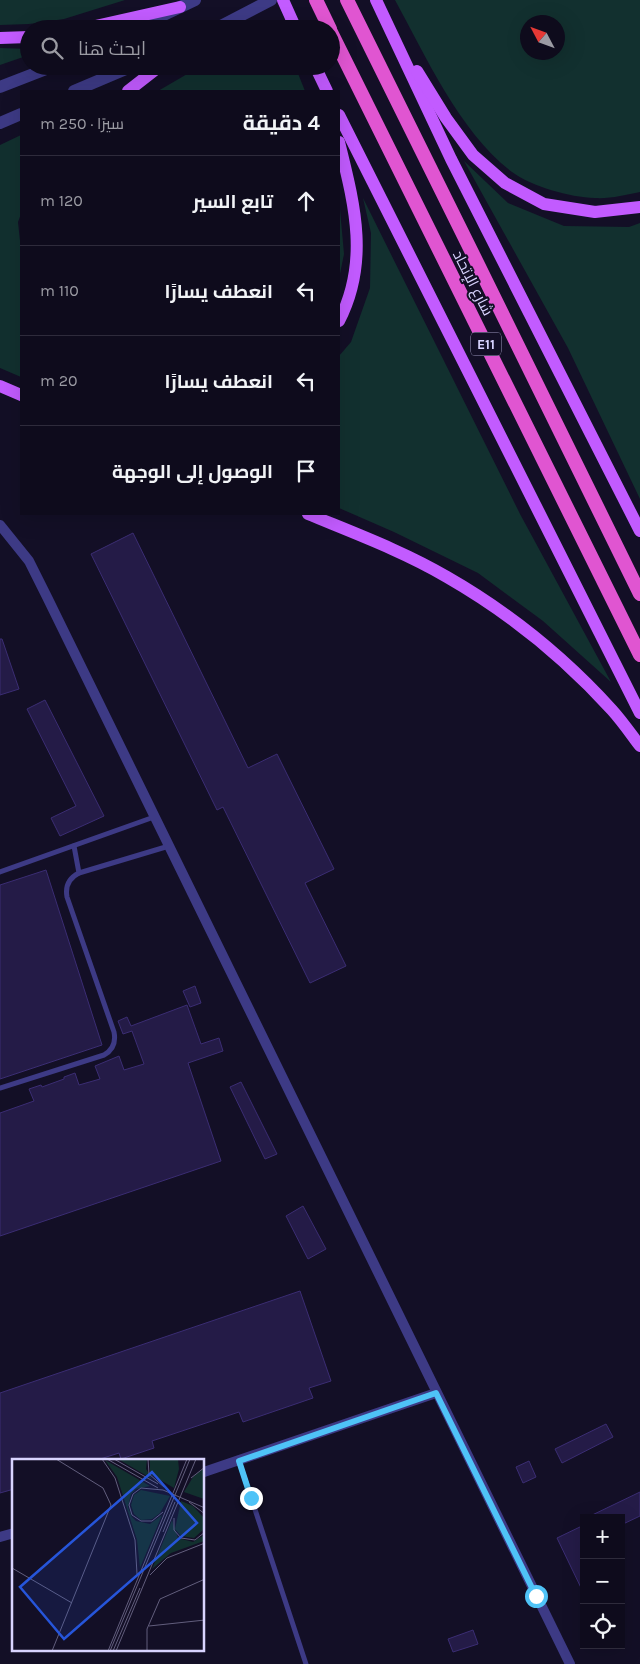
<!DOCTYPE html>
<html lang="ar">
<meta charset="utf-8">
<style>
:root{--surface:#0e0b1c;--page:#171425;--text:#f1f3f6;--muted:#9b9ba3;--line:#2e2b3b}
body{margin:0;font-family:Karla,Cairo,sans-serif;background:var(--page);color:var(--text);direction:rtl}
.controls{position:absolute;right:15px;bottom:15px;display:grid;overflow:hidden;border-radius:0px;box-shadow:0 5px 20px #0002}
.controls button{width:45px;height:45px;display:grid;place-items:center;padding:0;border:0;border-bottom:1px solid var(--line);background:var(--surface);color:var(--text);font:25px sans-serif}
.compass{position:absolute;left:520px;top:15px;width:45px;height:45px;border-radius:50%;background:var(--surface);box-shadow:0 5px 20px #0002;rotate:311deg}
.stop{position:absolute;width:15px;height:15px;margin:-11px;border:4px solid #4fc3f7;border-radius:50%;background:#fff}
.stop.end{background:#4fc3f7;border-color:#fff;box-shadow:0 1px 5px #0008}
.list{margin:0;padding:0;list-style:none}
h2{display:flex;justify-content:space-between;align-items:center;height:65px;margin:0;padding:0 20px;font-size:21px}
h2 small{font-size:16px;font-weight:400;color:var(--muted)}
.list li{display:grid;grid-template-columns:32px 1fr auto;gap:15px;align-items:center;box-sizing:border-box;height:90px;padding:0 20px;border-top:1px solid var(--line)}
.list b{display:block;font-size:19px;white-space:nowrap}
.list em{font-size:16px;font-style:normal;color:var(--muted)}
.icon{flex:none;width:28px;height:28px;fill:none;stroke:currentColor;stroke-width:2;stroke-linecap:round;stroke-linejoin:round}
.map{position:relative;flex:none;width:640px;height:1664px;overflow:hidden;direction:ltr}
.search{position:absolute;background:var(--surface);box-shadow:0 5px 20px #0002;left:20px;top:20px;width:320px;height:55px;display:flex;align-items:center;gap:12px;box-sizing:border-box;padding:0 18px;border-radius:28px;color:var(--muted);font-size:19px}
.panel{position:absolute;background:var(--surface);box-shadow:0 5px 20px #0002;left:20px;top:90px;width:320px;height:425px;border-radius:0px;direction:rtl}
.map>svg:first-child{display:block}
</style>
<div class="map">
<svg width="640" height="1664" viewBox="0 0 640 1664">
<rect width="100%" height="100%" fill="#130f26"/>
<!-- green -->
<g fill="#12302f" fill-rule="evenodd">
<polygon points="0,0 125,0 64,19 29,24 0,25"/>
<path d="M395,0H640V192C626,195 609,199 595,198C569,197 533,187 512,172C461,134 425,55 395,0ZM558,22V52H528V22Z"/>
<polygon points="0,48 29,49 29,55 0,65"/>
<polygon points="201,66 295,66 305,91 158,91"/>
<polygon points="21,135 21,214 18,222 21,250 21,377 0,368 0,145"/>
<polygon points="464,161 508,203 564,226 629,227 640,223 640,499 568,348"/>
<polygon points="339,198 344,254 339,279"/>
<polygon points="363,198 520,514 611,682 543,621 478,573 394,532 339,508 339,356 351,342 370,288 371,233"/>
</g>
<!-- building -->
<g fill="#241b47" stroke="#3b2d73">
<polygon points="133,533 248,768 277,754 334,869 305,883 346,966 310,983 223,807 217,810 91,554"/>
<polygon points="0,639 2,639 19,689 0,695"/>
<polygon points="45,700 104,816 60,836 51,818 76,806 27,709"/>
<polygon points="46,870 102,1045 0,1079 0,885"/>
<polygon points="195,986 201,1003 190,1007 183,991"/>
<polygon points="187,1005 201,1044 219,1038 223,1051 188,1063 221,1161 0,1236 0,1113 34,1101 29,1089 41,1085 42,1087 64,1079 64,1077 75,1073 79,1085 100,1079 95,1066 119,1056 124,1070 144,1064 132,1031 123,1034 118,1021 127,1017 131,1026"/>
<polygon points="241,1082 277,1154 265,1159 230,1087"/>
<polygon points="303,1206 326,1249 308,1259 286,1216"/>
<polygon points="300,1291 331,1381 309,1388 313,1398 243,1422 239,1412 152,1441 154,1448 121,1459 119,1453 97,1460 14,1460 14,1489 0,1493 0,1393"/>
<polygon points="606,1424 613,1437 562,1463 555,1449"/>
<polygon points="529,1461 536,1477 523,1483 516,1467"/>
<polygon points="640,1492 640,1516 621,1525 621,1518 586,1518"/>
<polygon points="584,1525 584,1594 557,1538"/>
<polygon points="473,1630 478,1644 453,1652 448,1639"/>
</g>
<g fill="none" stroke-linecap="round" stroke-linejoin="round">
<!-- service -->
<g stroke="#3d3a85" stroke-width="5">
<polyline points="74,846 79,873"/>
<polyline points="0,872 154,817"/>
<path d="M0,1088L104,1055C113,1050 116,1042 114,1032L67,897C65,886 69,878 79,873L169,846"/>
<polyline points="239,1461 306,1664"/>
</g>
<!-- minor -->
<g stroke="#3d3a85" stroke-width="10">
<polyline points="0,525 29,561 47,597 570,1664"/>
<polyline points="204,1472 436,1393"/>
<polyline points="0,1537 14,1533"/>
</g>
<!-- tertiary -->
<g stroke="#3d3a85" stroke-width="12">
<polyline points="134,29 195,0"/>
<polyline points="215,29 271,0"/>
<polyline points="0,87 54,66"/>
<polyline points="74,91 133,66"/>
<polyline points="0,123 21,114"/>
</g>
<!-- primary -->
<g stroke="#c25bff" stroke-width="12">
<polyline points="283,0 296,29"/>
<polyline points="376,0 451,159 640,531"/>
<polyline points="82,29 180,7"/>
<polyline points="0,38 29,37"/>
<polyline points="315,66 327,91"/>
<polyline points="417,71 446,118 473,155 505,183 544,204 595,212 640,207"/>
<polyline points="128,91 160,66"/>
<polyline points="339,115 640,713"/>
<path d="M339,142C354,203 370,261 339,321"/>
<polyline points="0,386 21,395"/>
<path d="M308,514C354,533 405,552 447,577C508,612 564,657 612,710C622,721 631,734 640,746"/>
</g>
<!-- trunk -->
<g stroke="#e055d1" stroke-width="14">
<polyline points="316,0 330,29"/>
<path d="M347,0C446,197 542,397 640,594"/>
<polyline points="331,32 640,655"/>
</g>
</g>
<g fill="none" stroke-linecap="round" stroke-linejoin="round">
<!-- route -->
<polyline stroke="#4fc3f7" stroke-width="6" points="251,1498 239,1461 436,1393 536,1596"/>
</g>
<g text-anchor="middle" stroke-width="4" stroke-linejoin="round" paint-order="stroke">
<!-- shield labels -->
<rect fill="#130f26" stroke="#9e99be" stroke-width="1" x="471" y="332.5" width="30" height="23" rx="4"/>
<g font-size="14" font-weight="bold" fill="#d9d4ff">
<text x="486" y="349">E11</text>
</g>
<!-- street labels -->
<g font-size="15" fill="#d9d4ff" stroke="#130f26">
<text transform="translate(473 283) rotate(63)" y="5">شارع الإتحاد</text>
</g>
</g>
<!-- overview -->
<g transform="translate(12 1459)">
<rect width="192" height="192" fill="#130f26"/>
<path d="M106,0H135L134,10L140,20ZM138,0H166L167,10L162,29L138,15ZM93,1L138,27L124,30L119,35L116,48L120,58L124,62L138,65L150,56L128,109L125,81L105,18ZM192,9V40L172,33L181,18ZM129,31L158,37L148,54L140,60L129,61L122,55L119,46L122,36ZM169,42L181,47L192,59V70L182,79L169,77L163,70ZM160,61L166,79L181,83L192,76V82L159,94L140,110Z" fill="#12302f"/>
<path fill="none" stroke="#625e7d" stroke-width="1" d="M90,0L103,19L123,81L125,115M95,0L146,29M102,0L146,25M136,0L137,15L152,28M179,19L193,8M151,31L193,49M151,31L129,29L121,35L117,46L120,56L129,62H140L151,53M177,43L193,55M162,59V71L169,79L183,81L193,73M151,73L163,43M0,109L60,144M138,116L155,99L193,84M137,167L193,161M40,192L99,46L91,29L44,0M96,192L175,0M98,192L178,0M101,192L128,129M104,192L184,0M135,192V170L148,140L193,120"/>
<path fill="#2655da" fill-opacity="0.15" stroke="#2655da" stroke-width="2.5" d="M140,13L185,64L52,180L8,128Z"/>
<rect width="192" height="192" fill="none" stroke="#d9d4ff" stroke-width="2.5"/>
</g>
</svg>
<div class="controls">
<button>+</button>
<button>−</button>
<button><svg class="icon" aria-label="locate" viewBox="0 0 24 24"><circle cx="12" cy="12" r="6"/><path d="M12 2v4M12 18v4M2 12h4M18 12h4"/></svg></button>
</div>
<svg class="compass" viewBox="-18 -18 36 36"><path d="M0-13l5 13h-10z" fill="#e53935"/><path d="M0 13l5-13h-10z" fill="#9b9ba3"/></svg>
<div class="stop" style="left:536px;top:1596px"></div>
<div class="stop end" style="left:251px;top:1498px"></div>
<div class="search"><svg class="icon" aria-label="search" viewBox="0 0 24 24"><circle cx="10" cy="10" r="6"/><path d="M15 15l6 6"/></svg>ابحث هنا</div>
<section class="panel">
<h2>4 دقيقة<small>سيرًا · 250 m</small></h2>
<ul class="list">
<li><svg class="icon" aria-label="ahead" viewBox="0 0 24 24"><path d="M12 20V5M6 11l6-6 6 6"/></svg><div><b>تابع السير</b></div><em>120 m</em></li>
<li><svg class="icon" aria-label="left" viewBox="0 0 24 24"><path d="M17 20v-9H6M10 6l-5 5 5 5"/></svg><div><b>انعطف يسارًا</b></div><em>110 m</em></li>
<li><svg class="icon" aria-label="left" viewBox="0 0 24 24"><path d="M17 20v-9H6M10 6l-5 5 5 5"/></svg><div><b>انعطف يسارًا</b></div><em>20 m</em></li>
<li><svg class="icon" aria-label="arrive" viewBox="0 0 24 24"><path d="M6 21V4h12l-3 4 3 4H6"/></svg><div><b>الوصول إلى الوجهة</b></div></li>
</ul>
</section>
</div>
